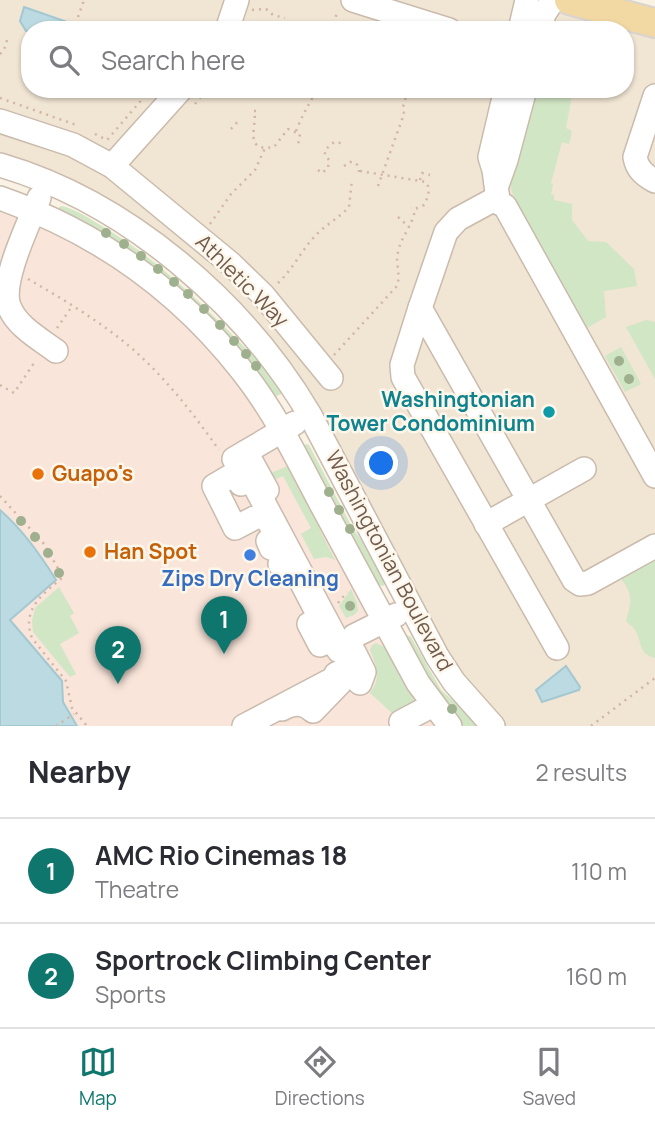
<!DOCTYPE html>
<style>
:root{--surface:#fff;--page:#f2f2f3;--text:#2b2b33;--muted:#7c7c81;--line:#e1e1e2;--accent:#0f766e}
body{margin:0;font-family:Manrope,sans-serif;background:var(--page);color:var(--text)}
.you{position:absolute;left:382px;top:464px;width:24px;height:24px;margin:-18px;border:5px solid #fff;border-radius:50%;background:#1a73e8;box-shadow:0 0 0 10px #1a73e833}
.badge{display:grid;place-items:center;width:46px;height:46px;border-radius:50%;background:var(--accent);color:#fff;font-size:23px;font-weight:700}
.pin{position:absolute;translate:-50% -58px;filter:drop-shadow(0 2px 4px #0008)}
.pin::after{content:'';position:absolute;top:37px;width:24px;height:21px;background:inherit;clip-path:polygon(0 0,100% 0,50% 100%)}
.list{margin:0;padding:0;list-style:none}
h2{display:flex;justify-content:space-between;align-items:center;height:91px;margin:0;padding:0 28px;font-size:30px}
h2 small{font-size:23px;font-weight:400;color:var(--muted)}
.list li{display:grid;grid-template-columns:46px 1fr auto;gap:21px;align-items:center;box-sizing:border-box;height:105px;padding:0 28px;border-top:2px solid var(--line)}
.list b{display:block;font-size:26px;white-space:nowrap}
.list p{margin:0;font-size:23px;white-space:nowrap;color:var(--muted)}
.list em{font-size:23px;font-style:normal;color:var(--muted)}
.icon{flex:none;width:38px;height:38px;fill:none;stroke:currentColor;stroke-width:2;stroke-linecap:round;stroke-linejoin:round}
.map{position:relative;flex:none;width:655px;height:726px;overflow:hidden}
.search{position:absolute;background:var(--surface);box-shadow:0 2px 5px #0004;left:21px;right:21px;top:21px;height:77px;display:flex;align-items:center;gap:18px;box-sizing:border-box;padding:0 24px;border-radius:28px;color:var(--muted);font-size:26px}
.sheet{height:301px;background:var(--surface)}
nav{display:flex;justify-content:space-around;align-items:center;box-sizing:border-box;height:98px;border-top:2px solid var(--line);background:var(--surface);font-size:19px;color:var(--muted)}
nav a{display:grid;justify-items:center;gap:4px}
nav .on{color:var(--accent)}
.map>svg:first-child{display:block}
</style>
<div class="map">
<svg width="655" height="726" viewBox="0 0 655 726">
<rect width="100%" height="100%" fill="#faf3e5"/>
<!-- residential -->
<path fill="#f1e5d4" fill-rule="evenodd" d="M0,0H561L655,26V726H495L484,715L352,488L196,273L0,163ZM30,30H625V89H30Z"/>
<!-- commercial -->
<polygon fill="#f9e5da" points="0,202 97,243 237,366 448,726 77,726 73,722 63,702 62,681 9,620 56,580 41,555 14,522 0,510"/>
<!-- green -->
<g fill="#d1e6c5">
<polygon points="529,89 573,89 566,128 572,131 569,144 562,142 551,183 553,184 551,194 554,195 554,200 572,204 572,220 588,241 606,242 634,269 637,286 604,291 606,317 587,328 519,210 512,192 509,176"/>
<path d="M62,206C77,210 92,220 105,228C179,273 222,327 283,385V393L273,398L59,213V207Z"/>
<polygon points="646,320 655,322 655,379 626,327"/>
<polygon points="621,347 641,384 625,392 605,356"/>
<polygon points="306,444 309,445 353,529 386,573 386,583 383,586 374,584 303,446"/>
<polygon points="290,465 323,528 320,530 335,560 326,557 314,559 301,534 311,528 283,476 274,480 270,476 271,473"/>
<path d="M655,552V658C638,654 642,641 635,630C632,626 629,624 626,621C633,599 632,591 617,574Z"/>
<polygon points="59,587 74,613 70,616 79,633 60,644 76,674 70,677 33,632 32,621 35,608"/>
<polygon points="351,589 357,603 358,611 354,615 346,618 339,606"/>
<polygon points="405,634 411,637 441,690 482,726 459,726 437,699 403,636"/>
<path d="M376,643L386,648L414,698L413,703L394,715L370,693C382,678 376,666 370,650L372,645Z"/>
</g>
<!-- water -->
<g fill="#bcdae1" stroke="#a3c8d2" stroke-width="2">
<polygon points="24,7 76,25 74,30 44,29 26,31 20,21"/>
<path d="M0,510C23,530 40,554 56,580L10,620L62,681L63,702L77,726H0Z"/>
<polygon points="566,666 580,687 579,690 542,702 536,690"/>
</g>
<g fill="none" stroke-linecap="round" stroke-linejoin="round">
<defs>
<g id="minor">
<polyline points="353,0 449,30"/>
<polyline points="227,30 237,0"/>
<polyline points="520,30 527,0"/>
<polyline points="540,30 544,14 553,0"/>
<path d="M655,96L635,157C637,169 644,175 655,181"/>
<polyline points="0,121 73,145 112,166 231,264 263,295 331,378"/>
<path d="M0,165C127,202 244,303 310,415L437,656L454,682L493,726"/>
<polyline points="112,166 181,89"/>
<polyline points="497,185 506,160 525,89"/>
<path d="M0,198C97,232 180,291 243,372C274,411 296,456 319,500C352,561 385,622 418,683L450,726"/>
<path d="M39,198C29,223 0,282 9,306C16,326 40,339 56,351"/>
<polyline points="498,200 494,170 490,157 506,89"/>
<polyline points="420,308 402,365 403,377 557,648"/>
<polyline points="246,452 267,490"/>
<polyline points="234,459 295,423"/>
<polygon points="236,473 241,484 251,479 339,644 354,652 364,672 360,683 354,677 359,670 350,654 339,651 332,640 320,645 309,624 320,618 292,564 283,569 280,564 289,560 282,545 279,544 271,548 268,541 275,538 276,535 264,513 235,528 214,486"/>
<polyline points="655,476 505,206 493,200 458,219 446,232 420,308 574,580 580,584 588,583 655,546"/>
<polyline points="486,524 584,469"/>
<polyline points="354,636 396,615"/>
<path d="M282,709C293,703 303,702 313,711L340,683"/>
<polyline points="401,722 433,705"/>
<polyline points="244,726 337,677 336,674 345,670 350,673"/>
</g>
<polyline id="major" points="569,0 655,23"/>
</defs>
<!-- minor casing -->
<use href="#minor" stroke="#cabbad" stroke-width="26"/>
<!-- major casing -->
<use href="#major" stroke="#dad4d1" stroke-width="32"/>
<!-- path -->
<g stroke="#d1b7a3" stroke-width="2.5" stroke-dasharray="2 5" stroke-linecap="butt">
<polyline points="252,10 266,9 273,15 285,18"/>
<polyline points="78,17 84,0"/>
<polyline points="331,30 338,10"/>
<polyline points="0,54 4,50 8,37"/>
<polyline points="212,93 213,89"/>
<polyline points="0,98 79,126"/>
<polyline points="195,104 204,93"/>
<path d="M256,111H254C258,125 242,153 274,147L288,129L300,134L298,145"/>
<polyline points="231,129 240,119"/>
<path d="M296,131C302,116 309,103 318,89"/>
<polyline points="95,134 107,140 145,96"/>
<polyline points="344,166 350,162 356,163 359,168 359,175"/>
<polyline points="318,170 322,173 328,168 329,160 325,155 325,150 334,142 341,143"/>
<path d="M360,171L426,182C431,190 428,197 424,205L415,209L411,208"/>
<polyline points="420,180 422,173 430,175"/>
<polyline points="378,186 404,114 403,107 408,89"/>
<polyline points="398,217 409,227"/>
<polyline points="210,224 231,194 255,170 265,148"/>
<path d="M28,279C56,295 84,312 110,331C154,363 188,406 219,450"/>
<path d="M278,283C293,269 301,251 315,236C325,225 339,218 349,207L352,179"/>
<polyline points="57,328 73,305"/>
<path d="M334,355L397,286C401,274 395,264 398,252C401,236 413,226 415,209"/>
<polyline points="0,385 14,393 36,360"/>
<path d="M0,496L44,544L63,577C43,594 21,609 32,638L66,681L72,708L87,726"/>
<polyline points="328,582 334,570"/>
<polyline points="338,603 347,592"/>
<polyline points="56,726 74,714"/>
<polyline points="591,726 655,678"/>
</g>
<!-- minor -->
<use href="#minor" stroke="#fff" stroke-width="23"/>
<!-- major -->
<use href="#major" stroke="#f2d9a4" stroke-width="28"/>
</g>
<!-- trees -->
<g fill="#9fb08f">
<circle cx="106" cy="233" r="5"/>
<circle cx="124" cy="244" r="5"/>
<circle cx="141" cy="256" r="5"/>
<circle cx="158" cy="269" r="5"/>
<circle cx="174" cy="282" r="5"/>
<circle cx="188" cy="294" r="5"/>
<circle cx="204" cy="309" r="5"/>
<circle cx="220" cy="325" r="5"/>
<circle cx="234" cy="341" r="5"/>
<circle cx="246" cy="354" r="5"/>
<circle cx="619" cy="361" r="5"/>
<circle cx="256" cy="366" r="5"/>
<circle cx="629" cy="379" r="5"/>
<circle cx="329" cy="492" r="5"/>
<circle cx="339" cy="510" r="5"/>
<circle cx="21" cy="521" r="5"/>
<circle cx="350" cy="529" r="5"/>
<circle cx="35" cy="537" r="5"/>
<circle cx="48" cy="553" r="5"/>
<circle cx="59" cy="573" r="5"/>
<circle cx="350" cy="606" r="5"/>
<circle cx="452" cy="709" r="5"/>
</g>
<!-- markers -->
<circle fill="#0f9aa8" stroke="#fdf7eb" stroke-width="2.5" cx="549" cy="412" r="7"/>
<g fill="#e8710a" stroke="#fdf7eb" stroke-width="2.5">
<circle cx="38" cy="474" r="7"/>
<circle cx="90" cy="552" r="7"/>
</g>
<circle fill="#3f7fe0" stroke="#fdf7eb" stroke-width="2.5" cx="250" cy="555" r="7"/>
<g text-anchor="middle" stroke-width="5" stroke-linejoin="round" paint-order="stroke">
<!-- street labels -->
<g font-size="21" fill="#705b4d" stroke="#fdf7eb">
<text transform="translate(242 281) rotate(45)" y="7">Athletic Way</text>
<text transform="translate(389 561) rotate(62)" y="7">Washingtonian Boulevard</text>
</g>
<!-- culture labels -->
<g font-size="21" font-weight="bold" fill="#0d838f" stroke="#fdf7eb" text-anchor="end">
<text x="535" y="407">Washingtonian<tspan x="535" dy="24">Tower Condominium</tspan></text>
</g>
<!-- food labels -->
<g font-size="21" font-weight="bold" fill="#c56008" stroke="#fdf7eb" text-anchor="start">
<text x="52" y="481">Guapo's</text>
<text x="104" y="559">Han Spot</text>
</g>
<!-- shop labels -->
<g font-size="21" font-weight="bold" fill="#366cbe" stroke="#fdf7eb">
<text x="250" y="586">Zips Dry Cleaning</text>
</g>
</g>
</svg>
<div class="you"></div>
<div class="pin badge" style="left:224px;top:654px">1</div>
<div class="pin badge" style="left:118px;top:684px">2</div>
<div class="search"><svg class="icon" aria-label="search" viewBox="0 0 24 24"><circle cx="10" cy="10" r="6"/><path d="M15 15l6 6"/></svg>Search here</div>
</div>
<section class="sheet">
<h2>Nearby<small>2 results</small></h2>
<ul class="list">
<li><span class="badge">1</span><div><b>AMC Rio Cinemas 18</b><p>Theatre</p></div><em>110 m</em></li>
<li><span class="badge">2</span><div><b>Sportrock Climbing Center</b><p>Sports</p></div><em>160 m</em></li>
</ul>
</section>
<nav>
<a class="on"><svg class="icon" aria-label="map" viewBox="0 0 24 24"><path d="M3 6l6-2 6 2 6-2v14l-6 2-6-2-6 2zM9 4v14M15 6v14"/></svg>Map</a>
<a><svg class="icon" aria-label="directions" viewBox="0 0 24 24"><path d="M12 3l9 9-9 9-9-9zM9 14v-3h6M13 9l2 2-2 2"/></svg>Directions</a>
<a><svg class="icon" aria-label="saved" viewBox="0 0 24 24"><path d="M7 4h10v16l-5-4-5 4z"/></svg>Saved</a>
</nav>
